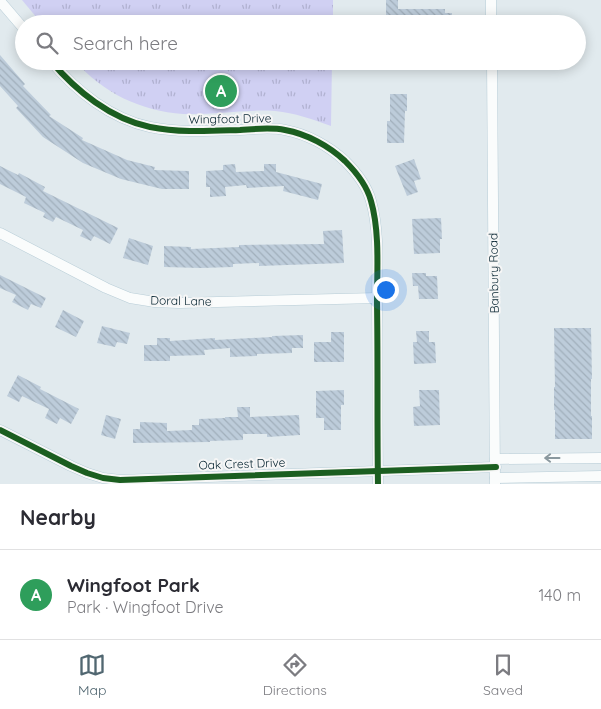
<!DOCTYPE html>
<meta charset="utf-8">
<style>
:root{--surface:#fff;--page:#f7f7f7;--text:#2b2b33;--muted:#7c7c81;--line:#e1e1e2;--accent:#516771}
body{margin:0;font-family:Quicksand,sans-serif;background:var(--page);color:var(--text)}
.you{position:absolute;left:385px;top:289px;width:18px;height:18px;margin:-12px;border:4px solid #fff;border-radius:50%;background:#1a73e8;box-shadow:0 0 0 8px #1a73e833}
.badge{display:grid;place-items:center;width:32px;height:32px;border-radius:50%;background:var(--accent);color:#fff;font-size:16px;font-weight:700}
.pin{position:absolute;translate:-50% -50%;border:2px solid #fff;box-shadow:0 1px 5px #0006}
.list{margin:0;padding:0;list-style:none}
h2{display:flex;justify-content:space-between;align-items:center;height:65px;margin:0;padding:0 20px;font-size:21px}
h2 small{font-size:16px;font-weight:400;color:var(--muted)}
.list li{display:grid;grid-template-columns:32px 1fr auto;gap:15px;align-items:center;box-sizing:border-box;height:90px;padding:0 20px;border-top:1px solid var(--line)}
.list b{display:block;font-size:19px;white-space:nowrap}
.list p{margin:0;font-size:16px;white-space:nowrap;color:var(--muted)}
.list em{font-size:16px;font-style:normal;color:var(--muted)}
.icon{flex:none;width:28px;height:28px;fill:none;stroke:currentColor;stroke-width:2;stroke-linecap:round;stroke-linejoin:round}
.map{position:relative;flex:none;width:601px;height:484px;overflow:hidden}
.search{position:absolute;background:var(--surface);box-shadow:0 2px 12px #0003;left:15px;right:15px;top:15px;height:55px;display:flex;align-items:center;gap:12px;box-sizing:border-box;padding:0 18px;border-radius:28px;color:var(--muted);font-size:19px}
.sheet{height:155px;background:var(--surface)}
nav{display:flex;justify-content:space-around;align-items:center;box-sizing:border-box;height:70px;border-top:1px solid var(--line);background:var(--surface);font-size:14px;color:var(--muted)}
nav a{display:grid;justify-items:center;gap:2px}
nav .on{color:var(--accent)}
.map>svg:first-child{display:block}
</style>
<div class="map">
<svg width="601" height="484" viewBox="0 0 601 484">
<defs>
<pattern id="grass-tufts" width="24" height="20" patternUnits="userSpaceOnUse" patternTransform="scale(1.25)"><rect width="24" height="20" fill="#d0d0f3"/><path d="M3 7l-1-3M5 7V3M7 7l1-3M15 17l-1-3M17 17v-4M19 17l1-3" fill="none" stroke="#b1b2d1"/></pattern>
<pattern id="building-back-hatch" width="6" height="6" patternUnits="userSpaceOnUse" patternTransform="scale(1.25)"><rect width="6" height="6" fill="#bdccda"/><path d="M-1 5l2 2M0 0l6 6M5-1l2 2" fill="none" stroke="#a1afbb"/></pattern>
</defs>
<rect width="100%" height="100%" fill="#e1eaee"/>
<!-- grass -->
<g fill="url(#grass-tufts)">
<polygon points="22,0 333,0 333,24 42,24"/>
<path d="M75,61H332L331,126C312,119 295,113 275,111C244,109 214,115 183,114C141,111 103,93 75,61Z"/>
</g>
<!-- building -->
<g fill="url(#building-back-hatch)">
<polygon points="386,0 398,0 398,9 445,9 445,13 452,13 452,24 411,24 411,18 386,18"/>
<polygon points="0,55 25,84 23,86 51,115 49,116 83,138 82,140 127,160 155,167 154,170 189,171 189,189 162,189 121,179 83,163 43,137 16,108 18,106 0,86"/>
<polygon points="390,94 407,94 407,111 405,111 404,143 387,143 387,121 390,121"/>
<polygon points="414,159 421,179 414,181 418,192 407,196 395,166"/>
<polygon points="235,164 236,172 264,171 264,164 276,164 276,172 322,184 318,200 283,191 284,186 247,188 246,185 225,187 226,196 210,197 210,187 206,187 206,171 223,170 223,165"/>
<polygon points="0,166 18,175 19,173 45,187 43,191 118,228 110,244 94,236 91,241 80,236 83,230 56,217 53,222 43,217 45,213 24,203 26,197 0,184"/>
<polygon points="441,218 442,239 440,239 440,253 414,254 412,219"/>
<polygon points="342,230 344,263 259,266 259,263 233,264 233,267 201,268 164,267 164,246 191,247 191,249 239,247 239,245 324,244 323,231"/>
<polygon points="129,238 153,246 148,265 123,258"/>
<polygon points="412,273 426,273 426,276 437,276 438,299 419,299 418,286 413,286"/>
<polygon points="0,275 46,298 41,308 31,304 28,310 12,302 16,295 0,288"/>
<polygon points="63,310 84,321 76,337 55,327"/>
<polygon points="102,326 130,333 127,344 117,342 115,347 97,343"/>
<polygon points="554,328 591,328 592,379 591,379 591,416 592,416 592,439 555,439 555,410 554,410 554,387 555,387"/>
<polygon points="416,331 429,331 429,342 435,342 436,363 414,364 413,342 417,342"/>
<polygon points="331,332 344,332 344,362 314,362 314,342 331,342"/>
<polygon points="303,335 303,348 292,348 292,353 257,354 257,356 230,357 230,348 204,350 205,355 170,356 170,361 144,361 144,345 157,345 157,338 170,338 170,341 215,338 215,340 272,337 272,336"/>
<polygon points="18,375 41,387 40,389 79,409 71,424 60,418 57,424 45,418 49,409 22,396 19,402 7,396"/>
<polygon points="344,390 344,405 341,405 341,430 324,430 324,418 316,418 316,391"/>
<polygon points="419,390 439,390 440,425 414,426 413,407 420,406"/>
<polygon points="237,407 250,407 250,417 299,415 300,435 267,437 267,434 243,434 243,440 210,441 210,442 133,443 133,429 140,429 140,422 167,423 167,431 192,430 192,425 199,425 199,419 225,418 225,417 238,417"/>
<polygon points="106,415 121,419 115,439 101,435"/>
</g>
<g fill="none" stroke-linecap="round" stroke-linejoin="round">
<defs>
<g id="minor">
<polyline points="491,0 491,24"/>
<polyline points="0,1 24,29"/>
<path d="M51,61C76,91 111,119 150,127C179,133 210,131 240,130C255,129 270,127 285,130C307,134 329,146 345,161C356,172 367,186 371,201C380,232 377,271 377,303C378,363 377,424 378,484"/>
<polyline points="492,61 495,484"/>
<polyline points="0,233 106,288 130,298 155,302 179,303 377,298"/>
<polyline points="0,430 71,466 87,473 103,478 120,480 496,467"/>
<polyline points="495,459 601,458"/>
<polyline points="495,478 601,476"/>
</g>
</defs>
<!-- minor casing -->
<use href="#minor" stroke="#b8cdd7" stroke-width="11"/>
<!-- minor -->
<use href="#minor" stroke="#fafcfc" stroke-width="10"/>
<defs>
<g id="cycleway">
<path d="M51,61C76,91 111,119 150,127C179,133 210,131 240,130C255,129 270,127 285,130C307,134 329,146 345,161C356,172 367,186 371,201C380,232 377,271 377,303C378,363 377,424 378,484"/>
<polyline points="0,430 71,466 87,473 103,478 120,480 496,467"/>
</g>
</defs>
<!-- cycleway casing -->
<use href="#cycleway" stroke="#f6f6f6" stroke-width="9"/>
<!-- cycleway -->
<use href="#cycleway" stroke="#1b5e20" stroke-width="6"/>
</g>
<!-- one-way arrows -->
<defs><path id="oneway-shaft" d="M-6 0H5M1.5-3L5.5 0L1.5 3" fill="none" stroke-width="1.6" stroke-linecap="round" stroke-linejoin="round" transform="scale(1.25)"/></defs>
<use stroke="#8b999f" href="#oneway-shaft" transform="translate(552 458) rotate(180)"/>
<g text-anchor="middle" stroke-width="4" stroke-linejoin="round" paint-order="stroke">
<!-- street labels -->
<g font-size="12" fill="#03212e" stroke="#f6f6f6">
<text transform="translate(230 119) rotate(-1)" y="4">Wingfoot Drive</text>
<text transform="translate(494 273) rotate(-91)" y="4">Banbury Road</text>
<text transform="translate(181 301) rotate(1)" y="4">Doral Lane</text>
<text transform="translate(242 464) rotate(-2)" y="4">Oak Crest Drive</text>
</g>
</g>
</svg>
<div class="you"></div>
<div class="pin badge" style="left:221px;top:91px;background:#2e9e5b">A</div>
<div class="search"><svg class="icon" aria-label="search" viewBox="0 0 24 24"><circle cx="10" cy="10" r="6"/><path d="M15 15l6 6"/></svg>Search here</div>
</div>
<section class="sheet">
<h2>Nearby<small></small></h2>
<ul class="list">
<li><span class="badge" style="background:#2e9e5b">A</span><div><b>Wingfoot Park</b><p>Park · Wingfoot Drive</p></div><em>140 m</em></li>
</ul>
</section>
<nav>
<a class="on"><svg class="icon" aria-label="map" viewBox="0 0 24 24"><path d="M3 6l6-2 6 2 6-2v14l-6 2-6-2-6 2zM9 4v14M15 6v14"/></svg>Map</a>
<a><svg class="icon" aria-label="directions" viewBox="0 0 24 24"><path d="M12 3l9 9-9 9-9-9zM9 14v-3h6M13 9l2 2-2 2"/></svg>Directions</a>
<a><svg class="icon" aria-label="saved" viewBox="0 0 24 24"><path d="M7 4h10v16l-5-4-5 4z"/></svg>Saved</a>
</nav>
